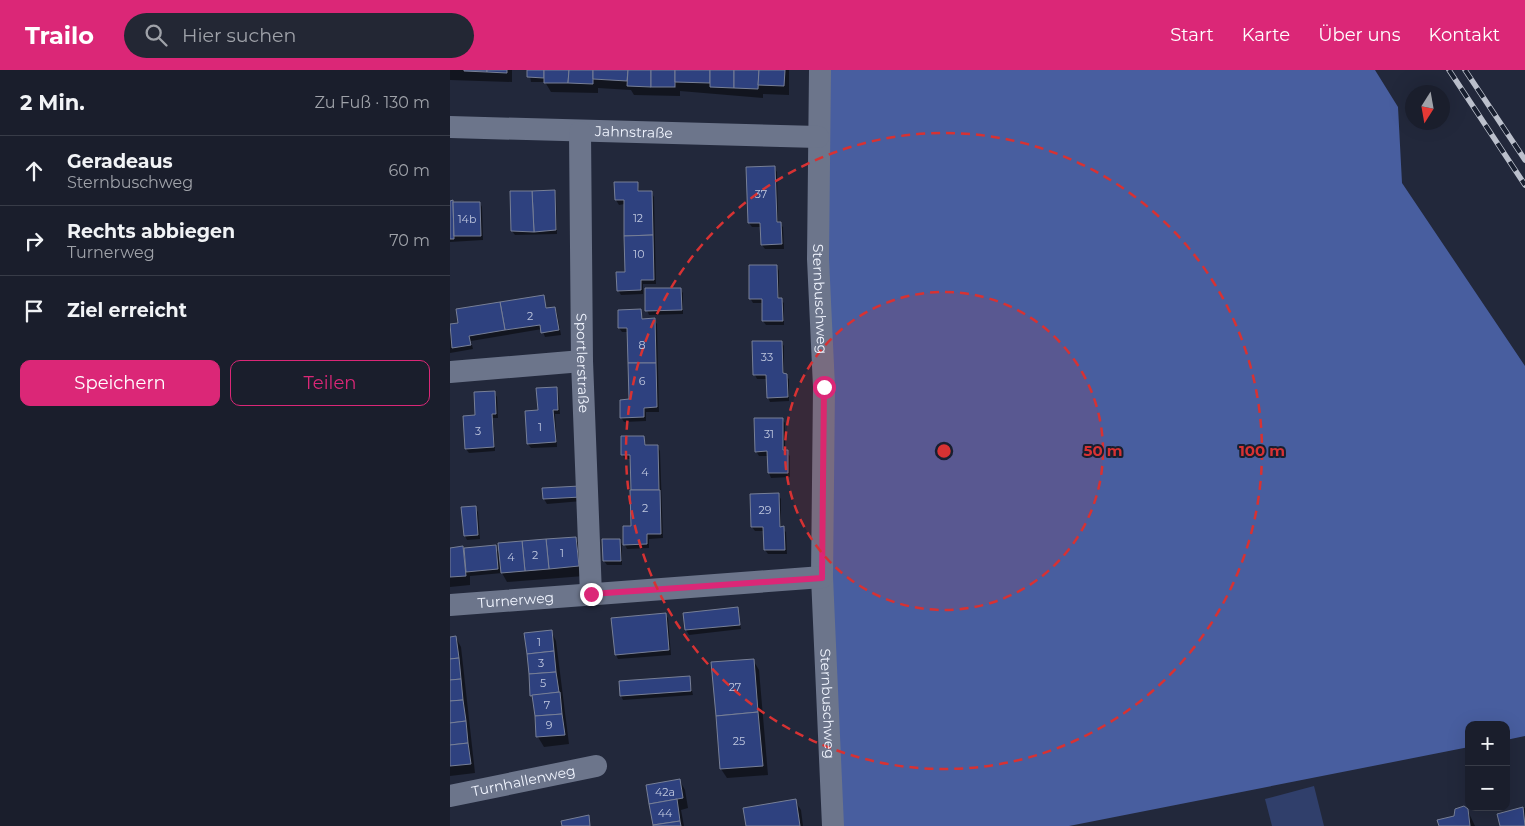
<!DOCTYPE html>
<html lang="de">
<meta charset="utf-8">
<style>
:root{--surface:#1a1e2c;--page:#232734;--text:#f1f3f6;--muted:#9fa2a9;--line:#383c48;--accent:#db2777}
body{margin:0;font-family:Montserrat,sans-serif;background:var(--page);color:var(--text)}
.controls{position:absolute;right:15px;bottom:15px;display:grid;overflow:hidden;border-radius:10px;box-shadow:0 5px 20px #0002}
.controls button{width:45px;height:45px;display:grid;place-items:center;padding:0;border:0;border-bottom:1px solid var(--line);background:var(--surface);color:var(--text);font:25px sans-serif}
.compass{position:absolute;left:955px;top:15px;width:45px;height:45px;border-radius:50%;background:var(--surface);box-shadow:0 5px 20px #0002;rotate:191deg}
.stop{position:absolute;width:15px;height:15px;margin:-11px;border:4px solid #db2777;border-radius:50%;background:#fff}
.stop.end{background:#db2777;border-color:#fff;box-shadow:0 1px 5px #0008}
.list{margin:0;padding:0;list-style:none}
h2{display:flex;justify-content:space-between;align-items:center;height:65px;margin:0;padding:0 20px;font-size:21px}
h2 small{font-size:16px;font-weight:400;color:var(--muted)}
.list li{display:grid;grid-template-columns:32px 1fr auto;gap:15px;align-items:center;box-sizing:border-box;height:70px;padding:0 20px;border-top:1px solid var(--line)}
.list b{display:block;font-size:19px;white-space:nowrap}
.list p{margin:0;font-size:16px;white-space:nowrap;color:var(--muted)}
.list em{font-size:16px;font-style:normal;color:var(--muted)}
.actions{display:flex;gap:10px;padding:15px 20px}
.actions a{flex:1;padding:11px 0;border:1px solid var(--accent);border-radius:10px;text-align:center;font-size:18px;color:var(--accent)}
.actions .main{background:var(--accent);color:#fff}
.icon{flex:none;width:28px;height:28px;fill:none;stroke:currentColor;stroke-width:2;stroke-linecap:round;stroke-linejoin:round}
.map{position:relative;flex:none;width:1075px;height:756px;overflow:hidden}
header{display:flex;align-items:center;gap:30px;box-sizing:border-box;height:70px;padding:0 25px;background:var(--accent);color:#fff}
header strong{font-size:24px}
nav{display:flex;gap:28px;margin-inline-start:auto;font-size:18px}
.search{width:350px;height:45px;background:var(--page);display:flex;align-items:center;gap:12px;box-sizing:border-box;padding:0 18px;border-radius:28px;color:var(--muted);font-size:19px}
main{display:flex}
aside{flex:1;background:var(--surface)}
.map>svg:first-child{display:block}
</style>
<header>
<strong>Trailo</strong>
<div class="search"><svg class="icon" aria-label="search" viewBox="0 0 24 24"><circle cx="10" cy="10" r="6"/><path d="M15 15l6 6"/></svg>Hier suchen</div>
<nav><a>Start</a><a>Karte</a><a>Über uns</a><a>Kontakt</a></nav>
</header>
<main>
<aside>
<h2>2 Min.<small>Zu Fuß · 130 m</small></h2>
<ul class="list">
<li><svg class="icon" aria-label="ahead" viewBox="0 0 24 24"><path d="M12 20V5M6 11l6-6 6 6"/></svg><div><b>Geradeaus</b><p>Sternbuschweg</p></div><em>60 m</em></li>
<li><svg class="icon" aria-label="right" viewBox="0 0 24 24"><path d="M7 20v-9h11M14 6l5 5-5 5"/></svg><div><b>Rechts abbiegen</b><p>Turnerweg</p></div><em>70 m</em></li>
<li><svg class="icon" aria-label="arrive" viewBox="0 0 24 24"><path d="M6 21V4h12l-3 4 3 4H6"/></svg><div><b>Ziel erreicht</b></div></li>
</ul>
<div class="actions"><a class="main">Speichern</a><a>Teilen</a></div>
</aside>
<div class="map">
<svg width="1075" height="756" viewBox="0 0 1075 756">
<rect width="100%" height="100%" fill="#22283b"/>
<!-- green -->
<polygon fill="#303f6b" points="864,716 874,756 822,756 815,729"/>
<!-- forest -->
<polygon fill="#485e9f" points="371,0 925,0 948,37 952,113 1075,296 1075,666 1056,670 1056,655 1019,655 1019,677 619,756 383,756"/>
<!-- shadow -->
<g fill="#0007">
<polygon points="0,0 62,0 62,12 0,10"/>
<polygon points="79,0 339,0 339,25 313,24 313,28 230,21 230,26 184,25 181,20 148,18 148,23 101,22 95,12 81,12"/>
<polygon points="324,97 327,102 328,153 333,157 334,179 315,179 312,175 312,157 302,157 299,153"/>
<polygon points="187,113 190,123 201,122 204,127 206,214 193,214 193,224 171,225 168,220 177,203 175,134 169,135 166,130 166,114"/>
<polygon points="104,121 106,126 107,164 65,165 62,161"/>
<polygon points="0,133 30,133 32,137 33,170 0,172"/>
<polygon points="327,196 329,201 329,229 334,233 334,255 316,255 313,251 313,233 303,233 300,228"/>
<polygon points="230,219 233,223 233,244 199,245 197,240"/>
<polygon points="93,226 97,239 105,238 107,243 111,265 95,267 92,259 21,271 23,279 0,283 0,256"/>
<polygon points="191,240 193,250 204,250 207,254 209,342 196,342 196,351 174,352 171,347 180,330 178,262 172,262 169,258"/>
<polygon points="331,272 334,276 334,305 339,309 339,331 320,332 318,327 318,309 307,309 305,305"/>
<polygon points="106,318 108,322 110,344 105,344 107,377 81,378 78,374 76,342 89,342"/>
<polygon points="44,322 47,327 48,348 43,348 45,381 19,383 16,379 27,346"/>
<polygon points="332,349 335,353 335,381 340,386 340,407 321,408 319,403 319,386 309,386 306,381"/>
<polygon points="194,367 196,376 207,376 210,381 213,468 199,469 199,478 177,479 175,475 183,457 181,389 175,389 172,384"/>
<polygon points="129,418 132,431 97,434 94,429 93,419"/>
<polygon points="328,425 331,429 331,458 336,462 337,484 318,484 315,480 315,461 305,461 302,457"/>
<polygon points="25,437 28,442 30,469 17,470 15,466"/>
<polygon points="125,468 131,478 134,506 57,512 52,503 20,506 20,515 0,517 0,480 13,478 16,484 45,477 50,485"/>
<polygon points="169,470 172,474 172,495 157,495 154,491"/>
<polygon points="287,539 291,559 239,565 236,560 235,544"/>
<polygon points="215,544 218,548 221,585 168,589 166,585 162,549"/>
<polygon points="101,561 106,571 119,674 94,677 88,667 76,564"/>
<polygon points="0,568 6,568 11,577 25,703 0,706"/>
<polygon points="303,590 309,600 318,705 277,708 271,699"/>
<polygon points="239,607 243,625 173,630 171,626"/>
<polygon points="230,711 235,720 238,738 231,740 234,756 204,756"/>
<polygon points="345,731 351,740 353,756 297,756"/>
<polygon points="1075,738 1075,756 1051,756 1048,745"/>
<polygon points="1017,739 1025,756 990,756 1005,747"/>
</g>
<!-- building -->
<g fill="#2e417f" stroke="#777f96">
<polygon points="14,0 37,0 37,2 14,1"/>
<polygon points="37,0 57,0 57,3 37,2"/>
<polygon points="77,0 94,0 94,8 77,7"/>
<polygon points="94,0 119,0 118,13 94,13"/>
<polygon points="119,0 143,0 143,14 118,13"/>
<polygon points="143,0 178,0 177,11 143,9"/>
<polygon points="178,0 201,0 201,17 177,16"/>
<rect x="201" y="0" width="24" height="17"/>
<polygon points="225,0 260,0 260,13 225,12"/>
<polygon points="260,0 284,0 284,18 260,17"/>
<polygon points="284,0 309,0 308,19 284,18"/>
<polygon points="309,0 335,0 334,16 308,15"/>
<polygon points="325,96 327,152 331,152 332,174 311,175 310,153 298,153 296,97"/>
<polygon points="164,112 188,112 188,121 202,121 203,165 174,166 174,130 165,130"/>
<polygon points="105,120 106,160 84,162 82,121"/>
<polygon points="60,121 82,121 84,162 61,161"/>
<polygon points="3,130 4,169 0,169 0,131"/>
<polygon points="3,132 30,132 31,166 4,166"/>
<polygon points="203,165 204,210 191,210 191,220 167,221 166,202 175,202 174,166"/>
<polygon points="299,195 327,195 328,228 332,228 333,251 312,251 312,229 299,229"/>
<polygon points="195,218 231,218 232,240 195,241"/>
<polygon points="94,225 96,238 105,237 109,260 91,263 90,255 55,260 50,232"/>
<polygon points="50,232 55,260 19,266 21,275 2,278 0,254 8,253 6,239"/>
<polygon points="191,239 192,249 205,248 206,293 178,293 177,258 168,258 168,240"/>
<polygon points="302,271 332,271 333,303 337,304 338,327 317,328 316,305 303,305"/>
<polygon points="178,293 206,293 207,337 194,338 194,347 170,348 170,330 179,329"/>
<polygon points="107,317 108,340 103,340 106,372 77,374 75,341 88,340 86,318"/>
<polygon points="45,321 46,344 42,344 44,377 15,379 13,346 25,345 24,322"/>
<polygon points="304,348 333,348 333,380 338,380 338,403 318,403 317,381 305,382"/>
<polygon points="171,366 194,366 195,375 208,375 209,420 181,420 180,385 171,385"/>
<polygon points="130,416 131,427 93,429 92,418"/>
<polygon points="180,420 210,420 211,464 197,464 197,474 173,475 173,456 181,456"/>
<polygon points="329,423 330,457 334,456 335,480 314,480 313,457 301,457 300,424"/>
<polygon points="26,436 28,465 14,466 11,437"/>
<polygon points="126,467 129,496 99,499 96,469"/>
<polygon points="96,469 99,499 75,501 72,471"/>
<polygon points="152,469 170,469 171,491 153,491"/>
<polygon points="72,471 75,501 51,503 48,473"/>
<polygon points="46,475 48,499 16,502 14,478"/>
<polygon points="13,476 16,506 0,507 0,478"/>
<polygon points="288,537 290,555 235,560 233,543"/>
<polygon points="216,543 219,580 165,585 161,548"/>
<polygon points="102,560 104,581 77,584 74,563"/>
<polygon points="6,566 9,588 0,589 0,567"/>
<polygon points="104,581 106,602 79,604 77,584"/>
<polygon points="9,588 11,609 0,610 0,589"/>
<polygon points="304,589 308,642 266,646 261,592"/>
<polygon points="106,602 109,622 80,626 79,604"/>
<polygon points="240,606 241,621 170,626 169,611"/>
<polygon points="11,609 13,630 0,631 0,610"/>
<polygon points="110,622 112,644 85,646 82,625"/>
<polygon points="13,630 16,651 0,653 0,631"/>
<polygon points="308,642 313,696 270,699 266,646"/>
<polygon points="112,644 115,665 86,667 85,646"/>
<polygon points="16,651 18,673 0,675 0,653"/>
<polygon points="18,673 21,694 0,696 0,675"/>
<polygon points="230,709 233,728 199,734 196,715"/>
<polygon points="227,729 230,751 203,755 199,734"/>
<polygon points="346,729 350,756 296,756 293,738"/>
<polygon points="1014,736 1018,739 1020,756 989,756 987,750 1004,746 1005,739"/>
<polygon points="1073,737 1075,756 1050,756 1047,744"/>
<polygon points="139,745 140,756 112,756 111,751"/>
<polygon points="230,751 231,756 203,756 203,755"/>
</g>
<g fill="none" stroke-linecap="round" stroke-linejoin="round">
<!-- minor -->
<g stroke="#6c758b" stroke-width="22">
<path id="s1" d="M370,0L368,189L374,317L372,507L383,756"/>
<path id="s2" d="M0,57L368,67"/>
<path id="s3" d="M130,62L132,291L141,525"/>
<polyline points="0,302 132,291"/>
<path id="s4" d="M0,535L372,507"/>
<path id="s5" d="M0,726L146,696"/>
</g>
<defs>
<g id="rail">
<polyline points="999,0 1075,115"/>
<polyline points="1015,0 1075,90"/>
</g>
</defs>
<!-- rail casing -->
<use href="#rail" stroke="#bbc0cc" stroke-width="5.5"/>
<!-- rail -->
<use href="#rail" stroke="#181f30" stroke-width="4" stroke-dasharray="11" stroke-linecap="butt"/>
</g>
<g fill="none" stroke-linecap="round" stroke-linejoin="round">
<!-- route -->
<polyline stroke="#db2777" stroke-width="6" points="141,524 372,508 374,317"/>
</g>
<!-- distance rings -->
<circle cx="494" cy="381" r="159" fill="#d73233" fill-opacity=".12"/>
<g fill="none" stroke="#d73233" stroke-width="2.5" stroke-dasharray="9 6">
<circle cx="494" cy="381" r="159"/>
<circle cx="494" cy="381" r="318"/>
</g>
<g text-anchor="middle" stroke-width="4" stroke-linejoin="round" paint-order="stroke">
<!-- number labels -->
<g font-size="11" fill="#c0c8df">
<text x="311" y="128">37</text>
<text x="188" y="152">12</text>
<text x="17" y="153">14b</text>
<text x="189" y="188">10</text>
<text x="80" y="250">2</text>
<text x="192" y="279">8</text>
<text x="317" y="291">33</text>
<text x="192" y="315">6</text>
<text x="90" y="361">1</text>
<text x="28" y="365">3</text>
<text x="319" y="368">31</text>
<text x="195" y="406">4</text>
<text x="195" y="442">2</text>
<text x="315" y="444">29</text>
<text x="112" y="487">1</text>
<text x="85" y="489">2</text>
<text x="61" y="491">4</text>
<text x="89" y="576">1</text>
<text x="91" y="597">3</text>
<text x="93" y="617">5</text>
<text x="285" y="621">27</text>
<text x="97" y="639">7</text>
<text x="99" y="659">9</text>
<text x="289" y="675">25</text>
<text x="215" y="726">42a</text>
<text x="215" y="747">44</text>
</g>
<!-- street labels -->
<g font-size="14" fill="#f1f5ff" stroke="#181f30">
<text dy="5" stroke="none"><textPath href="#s2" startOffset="184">Jahnstraße</textPath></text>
<text dy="5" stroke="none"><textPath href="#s1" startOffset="229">Sternbuschweg</textPath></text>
<text dy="5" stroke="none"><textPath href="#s3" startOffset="231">Sportlerstraße</textPath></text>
<text dy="5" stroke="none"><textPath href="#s4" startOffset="66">Turnerweg</textPath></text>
<text dy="5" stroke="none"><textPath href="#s1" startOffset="634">Sternbuschweg</textPath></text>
<text dy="5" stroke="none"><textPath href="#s5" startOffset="75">Turnhallenweg</textPath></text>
</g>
</g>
<circle cx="494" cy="381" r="8" fill="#d73233" stroke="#181f30" stroke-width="2.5"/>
<g font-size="15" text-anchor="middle" font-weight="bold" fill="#d73233" stroke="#181f30" stroke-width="4" stroke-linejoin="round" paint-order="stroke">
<text x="653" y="386">50 m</text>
<text x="812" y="386">100 m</text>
</g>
</svg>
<div class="controls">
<button>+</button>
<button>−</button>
</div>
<svg class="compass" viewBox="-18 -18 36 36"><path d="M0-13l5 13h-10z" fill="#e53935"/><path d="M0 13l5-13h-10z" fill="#9fa2a9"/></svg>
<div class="stop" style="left:374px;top:317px"></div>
<div class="stop end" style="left:141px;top:524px"></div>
</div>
</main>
